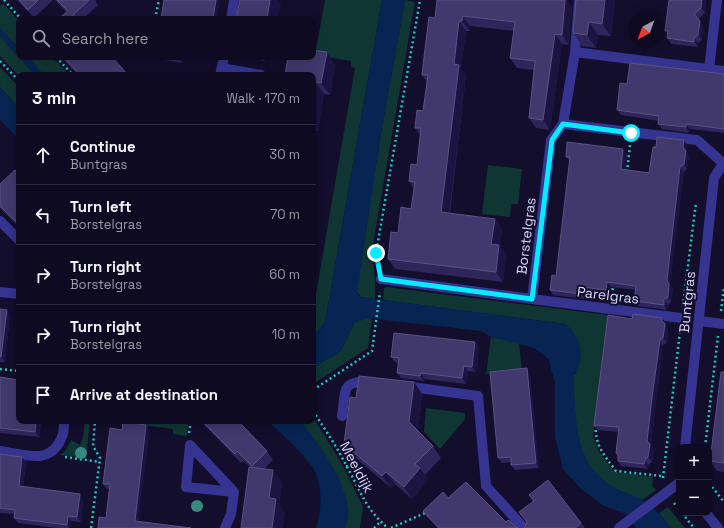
<!DOCTYPE html>
<meta charset="utf-8">
<style>
:root{--surface:#0e0a21;--page:#17132a;--text:#f1f3f6;--muted:#9b9aa5;--line:#2e2b3f}
body{margin:0;font-family:"Space Grotesk",sans-serif;background:var(--page);color:var(--text)}
.controls{position:absolute;right:12px;bottom:12px;display:grid;overflow:hidden;border-radius:8px;box-shadow:0 2px 10px #0003}
.controls button{width:36px;height:36px;display:grid;place-items:center;padding:0;border:0;border-bottom:1px solid var(--line);background:var(--surface);color:var(--text);font:20px sans-serif}
.compass{position:absolute;left:628px;top:12px;width:36px;height:36px;border-radius:50%;background:var(--surface);box-shadow:0 2px 10px #0003;rotate:221deg}
.stop{position:absolute;width:12px;height:12px;margin:-9px;border:3px solid #04ecff;border-radius:50%;background:#fff}
.stop.end{background:#04ecff;border-color:#fff;box-shadow:0 1px 4px #0008}
.list{margin:0;padding:0;list-style:none}
h2{display:flex;justify-content:space-between;align-items:center;height:52px;margin:0;padding:0 16px;font-size:17px}
h2 small{font-size:13px;font-weight:400;color:var(--muted)}
.list li{display:grid;grid-template-columns:26px 1fr auto;gap:12px;align-items:center;box-sizing:border-box;height:60px;padding:0 16px;border-top:1px solid var(--line)}
.list b{display:block;font-size:15px;white-space:nowrap}
.list p{margin:0;font-size:13px;white-space:nowrap;color:var(--muted)}
.list em{font-size:13px;font-style:normal;color:var(--muted)}
.icon{flex:none;width:22px;height:22px;fill:none;stroke:currentColor;stroke-width:2;stroke-linecap:round;stroke-linejoin:round}
.map{position:relative;flex:none;width:724px;height:528px;overflow:hidden}
.search{position:absolute;background:var(--surface);box-shadow:0 2px 10px #0003;left:16px;top:16px;width:300px;height:44px;display:flex;align-items:center;gap:10px;box-sizing:border-box;padding:0 14px;border-radius:8px;color:var(--muted);font-size:15px}
.panel{position:absolute;background:var(--surface);box-shadow:0 2px 10px #0003;left:16px;top:72px;width:300px;height:352px;border-radius:8px}
.map>svg:first-child{display:block}
</style>
<div class="map">
<svg width="724" height="528" viewBox="0 0 724 528">
<rect width="100%" height="100%" fill="#120e2c"/>
<!-- green -->
<g fill="#103634">
<polygon points="325,0 382,0 325,322 313,337 313,293 316,294 355,68 351,67 351,61 315,55"/>
<polygon points="405,0 415,2 372,250 375,279 375,299 362,297 356,291 381,133"/>
<polygon points="3,3 19,21 19,48 0,28 0,6"/>
<polygon points="0,36 35,75 19,76 0,56"/>
<polygon points="27,57 52,57 69,75 44,75"/>
<polygon points="0,67 19,87 19,108 0,87"/>
<polygon points="488,165 522,169 518,204 511,204 510,217 482,214"/>
<path d="M386,287L608,315L593,436L599,452L615,472L653,477L652,486L656,490L642,500C628,494 613,489 601,479C572,454 576,411 573,376L577,372L565,324L383,300L384,289Z"/>
<polygon points="367,318 372,319 368,348 313,384 313,367 338,353 343,347 354,323"/>
<polygon points="491,337 519,343 522,371 486,374"/>
<polygon points="426,408 465,413 465,419 440,449 424,432"/>
<polygon points="313,417 343,466 363,507 360,528 345,528 348,514 346,498 300,421 313,421"/>
<polygon points="85,421 90,421 86,458 60,455 65,451 71,440 80,445 83,437"/>
<polygon points="109,421 188,421 187,436 173,434 173,429"/>
<polygon points="668,507 685,528 671,528 659,513"/>
</g>
<!-- water -->
<g fill="#072452">
<path d="M382,0H405L381,133L357,294L362,297L565,324C581,335 587,360 573,376C577,419 572,463 615,488C623,493 634,495 643,500C654,508 663,517 671,528H636L626,514L604,506L581,489L563,469L555,438V382L548,359L543,354L534,348L491,337L481,331L367,318L354,323L343,347L338,353L313,367V337L325,322Z"/>
<polygon points="0,28 19,48 19,57 27,57 44,75 35,75 0,36"/>
<polygon points="0,87 19,108 19,139 0,120"/>
<path d="M268,421H300C320,444 359,497 345,528H316C322,511 323,484 313,468C303,452 282,435 268,421Z"/>
</g>
<g fill="none" stroke-linecap="round" stroke-linejoin="round">
<!-- path -->
<g stroke="#22c9bb" stroke-width="2.5" stroke-dasharray="2 3" stroke-linecap="butt">
<polyline points="4,0 21,19"/>
<polyline points="155,19 159,0"/>
<polyline points="56,57 73,75"/>
<polyline points="0,61 19,81"/>
<polyline points="627,172 630,145"/>
<polyline points="378,265 376,253 420,0"/>
<polyline points="612,295 613,284"/>
<polyline points="683,306 696,202"/>
<polyline points="721,311 724,287"/>
<polyline points="0,369 19,371"/>
<polyline points="313,390 372,351 380,292"/>
<path d="M313,411C325,429 337,447 347,467C361,491 365,509 388,528"/>
<polyline points="314,411 314,390"/>
<path d="M596,425C594,445 605,456 616,471L662,476"/>
<polyline points="189,433 191,421"/>
<polyline points="705,447 718,336"/>
<polyline points="65,457 100,462"/>
<polyline points="347,467 349,448"/>
<polyline points="663,478 680,331"/>
<polyline points="709,483 724,502"/>
<polyline points="674,503 679,509"/>
<polyline points="682,513 694,528"/>
<polyline points="91,528 100,458 93,446 95,421"/>
<polyline points="374,528 380,522"/>
<polyline points="391,528 425,513"/>
</g>
<!-- minor -->
<g stroke="#353490" stroke-width="10">
<polyline points="231,19 234,0"/>
<polyline points="575,52 579,0"/>
<polyline points="222,68 261,75"/>
<polyline points="709,69 717,0"/>
<polyline points="220,75 224,57"/>
<polyline points="563,124 697,140 723,163"/>
<polyline points="0,221 19,240"/>
<polyline points="381,279 532,299 551,140 563,124 575,52 724,71"/>
<polyline points="0,292 19,294"/>
<polyline points="532,299 681,318"/>
<polyline points="699,321 724,324"/>
<polyline points="404,386 478,396 486,486 524,528"/>
<path d="M342,416C346,391 340,380 371,382"/>
<polyline points="685,447 714,178 724,162"/>
<path d="M0,451C13,453 27,457 40,456C57,454 65,436 64,421"/>
<polyline points="706,513 718,528"/>
<polyline points="225,528 231,514 234,492 190,445 186,487 234,492"/>
<polyline points="619,528 679,483"/>
</g>
</g>
<!-- trees -->
<g fill="#378980">
<circle cx="81" cy="453" r="6"/>
<circle cx="197" cy="506" r="6"/>
</g>
<!-- wall -->
<g fill="#2e255b">
<polygon points="17,0 53,0 34,18"/>
<polygon points="55,0 95,0 98,5 83,19 58,19 66,12"/>
<polygon points="565,0 567,0 572,8 569,45 562,44 550,130 536,128 529,118 534,70 517,68 510,58 514,31 470,26 470,31 466,31 461,68 466,75 450,213 495,219 502,229 500,246 506,255 503,282 395,269 388,259 398,233 411,209 414,189 409,181 417,165 420,135 415,128 423,111 427,82 422,75 435,18"/>
<polygon points="615,0 611,36 598,35 596,48 582,46 573,33"/>
<polygon points="706,0 705,13 698,19 703,27 702,40 698,43 698,47 671,44 667,38 668,34 665,31"/>
<polygon points="61,57 112,57 128,75 78,75"/>
<polygon points="157,57 183,57 182,63 159,59"/>
<polygon points="198,57 211,57 211,59"/>
<polygon points="242,57 265,57 265,61"/>
<polygon points="304,59 335,65 330,95 324,94 318,131 313,130 313,75"/>
<polygon points="724,74 724,133 690,129 689,133 662,129 658,124 659,121 621,115 617,110 627,84"/>
<polygon points="687,145 686,152 689,156 687,169 684,172 675,241 670,285 673,289 671,302 668,305 667,310 638,306 634,301 636,290 611,287 610,295 585,292 585,299 553,295 550,290 556,276 570,162 566,157 627,154 625,170 649,173 656,147"/>
<polygon points="19,174 19,227 0,208 0,184"/>
<polygon points="0,309 10,315 5,362 0,362"/>
<polygon points="632,319 666,323 665,325 668,329 667,343 663,345 656,402 651,445 654,449 652,462 648,465 648,469 621,466 618,461 618,457 616,453 618,432 598,430 594,425"/>
<polygon points="475,342 479,348 476,372 468,371 466,384 424,379 424,381 401,378 397,373 398,363 395,362 391,357"/>
<polygon points="724,372 724,472 717,471 710,461"/>
<polygon points="530,374 539,468 515,470 511,465 511,462 502,463 498,458"/>
<polygon points="0,377 19,421 41,421 39,437 0,433"/>
<polygon points="414,382 422,394 418,431 433,446 441,458 425,475 428,480 412,499 395,484 391,488 353,456 344,444 356,398"/>
<polygon points="200,421 238,421 267,451 273,460 264,469 273,470 282,483 279,504 285,512 251,468 244,461 241,463"/>
<polygon points="122,430 150,430 106,518 109,489 107,489 103,484"/>
<polygon points="0,454 22,457 26,462 23,487 83,499 81,522 71,521 70,528 56,528 18,523 14,518 15,514 0,513"/>
<polygon points="448,498 506,522 518,528 438,528 426,516 423,511"/>
<polygon points="581,523 585,528 524,528"/>
</g>
<!-- shaded-wall -->
<g fill="#1b1441">
<polygon points="216,0 220,0 217,19 213,19"/>
<polygon points="270,0 277,0 281,5 278,19 267,19"/>
<polygon points="565,0 567,0 572,8 569,45 562,35"/>
<polygon points="605,0 615,0 611,36 602,24"/>
<polygon points="702,0 706,0 705,13 701,8"/>
<polygon points="463,16 470,26 470,31 462,21"/>
<polygon points="459,21 466,31 461,68 466,75 448,222 441,212 454,64"/>
<polygon points="700,21 703,27 702,40 698,35"/>
<polygon points="589,22 598,35 596,48 587,35"/>
<polygon points="555,34 562,44 550,130 543,120"/>
<polygon points="694,38 698,43 698,47 694,42"/>
<polygon points="327,52 335,65 330,95 321,83"/>
<polygon points="179,57 183,57 182,63 178,58"/>
<polygon points="262,57 265,57 265,61"/>
<polygon points="315,82 324,94 318,131 313,124 313,95"/>
<polygon points="686,124 690,129 689,133 686,127"/>
<polygon points="684,140 687,145 686,152 689,156 687,169 684,164 683,147"/>
<polygon points="623,149 627,154 625,174 621,169"/>
<polygon points="680,167 684,172 670,285 673,289 671,302 668,297 667,280"/>
<polygon points="495,219 502,229 500,246 506,255 503,282 496,272 491,244"/>
<polygon points="607,282 611,287 610,295 606,290"/>
<polygon points="582,287 585,292 585,299 581,294"/>
<polygon points="664,299 668,305 667,310 664,305"/>
<polygon points="7,310 10,315 5,362 1,357"/>
<polygon points="662,318 666,323 665,325 668,329 667,343 663,338 662,321"/>
<polygon points="660,340 663,345 651,445 654,449 652,462 648,457 647,441"/>
<polygon points="475,342 479,348 476,372 472,367"/>
<polygon points="464,366 468,371 466,384 462,378"/>
<polygon points="527,368 530,374 539,468 536,463"/>
<polygon points="421,373 424,379 424,381 420,376"/>
<polygon points="414,382 422,394 418,434 409,422"/>
<polygon points="36,421 41,421 39,437 35,432"/>
<polygon points="146,425 150,430 138,526 135,521"/>
<polygon points="22,457 26,462 22,491 19,486"/>
<polygon points="645,460 648,465 648,469 644,464"/>
<polygon points="420,468 428,480 412,499 404,487"/>
<polygon points="273,470 282,483 279,504 285,512 283,528 272,528 269,498"/>
<polygon points="386,472 395,484 391,488 382,476"/>
<polygon points="80,494 83,499 81,522 77,517"/>
<polygon points="68,516 71,521 70,528 69,528 67,525"/>
</g>
<!-- building -->
<g fill="#41396d" stroke="#595284">
<polygon points="19,0 38,0 28,10"/>
<polygon points="57,0 89,0 73,15 76,19 58,19 68,11"/>
<polygon points="164,0 216,0 213,19 161,19"/>
<polygon points="240,0 270,0 267,19 236,19"/>
<polygon points="437,0 565,0 562,35 555,34 543,120 529,118 535,61 510,58 515,22 463,16 462,21 459,21 454,64 459,65 441,212 495,219 491,244 499,245 496,272 388,259 391,232 398,233 401,207 411,209 415,182 409,181 411,164 417,165 421,128 415,128 417,110 423,111 428,75 422,75 424,57 429,17 435,18"/>
<polygon points="576,0 605,0 602,24 589,22 587,35 573,33"/>
<polygon points="669,0 702,0 701,8 694,14 700,21 698,35 694,38 694,42 667,38 668,31 665,31"/>
<polygon points="313,50 327,52 321,83 315,82 313,95 313,75 285,75 288,57 295,57 304,59 305,57 313,57"/>
<polygon points="63,57 112,57 128,75 80,75"/>
<polygon points="630,63 724,74 724,129 686,124 686,127 658,124 659,116 617,110 620,83 627,84"/>
<polygon points="657,137 684,140 683,147 686,151 684,164 680,167 672,236 667,280 669,284 668,297 664,299 664,305 634,301 636,286 607,282 606,290 582,287 581,294 550,290 552,275 556,276 570,157 566,157 567,142 623,149 621,169 649,173 653,147 656,147"/>
<polygon points="15,170 19,174 19,225 0,206 0,184"/>
<polygon points="0,309 7,310 1,357 0,357"/>
<polygon points="633,314 662,318 662,321 665,324 663,338 660,340 652,397 647,441 650,444 648,457 645,460 644,464 618,461 618,454 616,453 619,427 594,425 608,315 632,319"/>
<polygon points="394,333 475,342 472,367 464,366 462,378 421,373 420,376 397,373 399,358 391,357"/>
<polygon points="527,368 536,463 511,465 511,457 498,458 490,372"/>
<polygon points="721,372 724,372 724,463 710,461"/>
<polygon points="359,376 414,382 409,422 433,446 415,464 420,468 404,487 386,472 382,476 344,444 350,397 356,398"/>
<polygon points="0,377 19,380 19,421 36,421 35,432 0,428"/>
<polygon points="202,421 238,421 267,451 252,466 237,451 235,454"/>
<polygon points="123,422 146,425 135,521 191,528 98,528 99,517 106,518 110,484 103,484 110,428 122,430"/>
<polygon points="0,454 22,457 19,486 80,494 77,517 68,516 67,525 14,518 15,510 0,508"/>
<polygon points="249,467 273,470 269,498 276,499 272,528 241,528"/>
<polygon points="548,480 581,523 575,528 524,528 525,527 527,522 519,512 534,501 529,495"/>
<polygon points="466,482 506,522 509,520 516,527 518,528 439,528 423,511 443,492 448,498"/>
</g>
<g fill="none" stroke-linecap="round" stroke-linejoin="round">
<!-- route -->
<polyline stroke="#04ecff" stroke-width="5" points="376,253 381,279 532,299 552,140 563,124 631,133"/>
</g>
<g text-anchor="middle" stroke-width="4" stroke-linejoin="round" paint-order="stroke">
<!-- street labels -->
<g font-size="14" fill="#dcd8ff" stroke="#120e2c">
<text transform="translate(526 236) rotate(-83)" y="5">Borstelgras</text>
<text transform="translate(608 295) rotate(7)" y="5">Parelgras</text>
<text transform="translate(687 302) rotate(-84)" y="5">Buntgras</text>
<text transform="translate(357 467) rotate(62)" y="5">Meeldijk</text>
</g>
</g>
</svg>
<div class="controls">
<button>+</button>
<button>−</button>
</div>
<svg class="compass" viewBox="-18 -18 36 36"><path d="M0-13l5 13h-10z" fill="#e53935"/><path d="M0 13l5-13h-10z" fill="#9b9aa5"/></svg>
<div class="stop" style="left:631px;top:133px"></div>
<div class="stop end" style="left:376px;top:253px"></div>
<div class="search"><svg class="icon" aria-label="search" viewBox="0 0 24 24"><circle cx="10" cy="10" r="6"/><path d="M15 15l6 6"/></svg>Search here</div>
<section class="panel">
<h2>3 min<small>Walk · 170 m</small></h2>
<ul class="list">
<li><svg class="icon" aria-label="ahead" viewBox="0 0 24 24"><path d="M12 20V5M6 11l6-6 6 6"/></svg><div><b>Continue</b><p>Buntgras</p></div><em>30 m</em></li>
<li><svg class="icon" aria-label="left" viewBox="0 0 24 24"><path d="M17 20v-9H6M10 6l-5 5 5 5"/></svg><div><b>Turn left</b><p>Borstelgras</p></div><em>70 m</em></li>
<li><svg class="icon" aria-label="right" viewBox="0 0 24 24"><path d="M7 20v-9h11M14 6l5 5-5 5"/></svg><div><b>Turn right</b><p>Borstelgras</p></div><em>60 m</em></li>
<li><svg class="icon" aria-label="right" viewBox="0 0 24 24"><path d="M7 20v-9h11M14 6l5 5-5 5"/></svg><div><b>Turn right</b><p>Borstelgras</p></div><em>10 m</em></li>
<li><svg class="icon" aria-label="arrive" viewBox="0 0 24 24"><path d="M6 21V4h12l-3 4 3 4H6"/></svg><div><b>Arrive at destination</b></div></li>
</ul>
</section>
</div>
